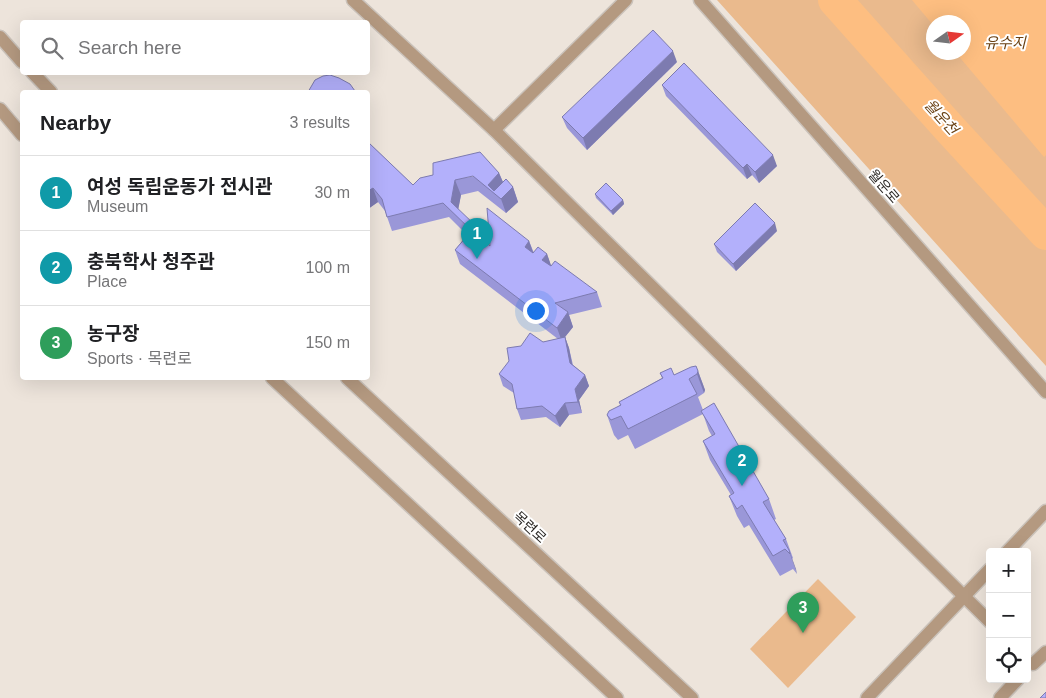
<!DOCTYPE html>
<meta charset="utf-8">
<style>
:root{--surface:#fff;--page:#f2f2f2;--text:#202124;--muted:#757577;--line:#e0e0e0;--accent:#5b46be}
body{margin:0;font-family:Helvetica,"Noto Sans KR",sans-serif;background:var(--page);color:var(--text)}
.controls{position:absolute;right:15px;bottom:15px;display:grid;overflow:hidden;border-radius:5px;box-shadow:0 5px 20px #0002}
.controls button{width:45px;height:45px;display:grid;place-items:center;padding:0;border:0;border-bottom:1px solid var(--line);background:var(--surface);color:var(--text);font:25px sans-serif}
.compass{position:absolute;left:926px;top:15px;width:45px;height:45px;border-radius:50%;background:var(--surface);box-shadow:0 5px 20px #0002;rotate:76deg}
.you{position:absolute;left:535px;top:310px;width:18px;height:18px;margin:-12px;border:4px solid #fff;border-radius:50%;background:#1a73e8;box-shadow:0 0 0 8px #1a73e833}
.badge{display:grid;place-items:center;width:32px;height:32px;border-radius:50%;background:var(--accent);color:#fff;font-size:16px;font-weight:700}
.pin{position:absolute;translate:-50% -41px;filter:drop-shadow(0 1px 2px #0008)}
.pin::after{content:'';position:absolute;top:26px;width:18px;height:15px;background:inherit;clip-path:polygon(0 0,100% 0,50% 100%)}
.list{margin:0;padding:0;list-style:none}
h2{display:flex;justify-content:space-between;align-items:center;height:65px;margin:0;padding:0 20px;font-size:21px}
h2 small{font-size:16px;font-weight:400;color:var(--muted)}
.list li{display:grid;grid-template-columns:32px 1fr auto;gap:15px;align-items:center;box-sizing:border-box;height:75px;padding:0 20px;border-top:1px solid var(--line)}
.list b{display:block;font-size:19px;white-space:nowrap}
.list p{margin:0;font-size:16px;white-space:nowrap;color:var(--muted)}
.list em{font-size:16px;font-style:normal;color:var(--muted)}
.icon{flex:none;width:28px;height:28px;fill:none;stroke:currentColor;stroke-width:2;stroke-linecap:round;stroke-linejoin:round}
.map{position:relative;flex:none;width:1046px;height:698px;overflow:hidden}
.search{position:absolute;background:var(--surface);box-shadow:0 5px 20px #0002;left:20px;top:20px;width:350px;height:55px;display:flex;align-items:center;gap:12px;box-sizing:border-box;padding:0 18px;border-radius:5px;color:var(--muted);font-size:19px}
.panel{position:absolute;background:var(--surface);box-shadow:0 5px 20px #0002;left:20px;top:90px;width:350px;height:290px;border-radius:5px}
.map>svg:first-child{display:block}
</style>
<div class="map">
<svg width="1046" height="698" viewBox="0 0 1046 698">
<rect width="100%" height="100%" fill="#ede4db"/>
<!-- green -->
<g fill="#eaba8d" fill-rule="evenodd">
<path d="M717,0H1046V366ZM934,22H964V52H934Z"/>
<polygon points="818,579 856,617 788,688 750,649"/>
</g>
<!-- water -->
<polygon fill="#fdbe81" points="912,0 1046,0 1046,155 1044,157 956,53 964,52 964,22 934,22 933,25"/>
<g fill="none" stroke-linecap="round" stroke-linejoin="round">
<!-- river -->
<polyline stroke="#fdbe81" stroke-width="34" points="835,0 950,129 1046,233"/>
<defs>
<g id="minor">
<polyline points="353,0 494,130 990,622"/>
<polyline points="700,0 1046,392"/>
<polyline points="494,130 626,0"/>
<polyline points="1007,552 1046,511"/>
<polyline points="1033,664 1046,652"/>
<polyline points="867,698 990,569"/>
<polyline points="1000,698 1018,679"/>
</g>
<g id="tertiary">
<polyline points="0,37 22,62"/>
<polyline points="32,72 51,92"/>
<polyline points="0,109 22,135"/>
<polyline points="272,378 617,698"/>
<polyline points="347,378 692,698"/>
</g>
</defs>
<!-- minor casing -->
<use href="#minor" stroke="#cac2ba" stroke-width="15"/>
<!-- tertiary casing -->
<use href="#tertiary" stroke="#cac2ba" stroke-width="15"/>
<!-- minor -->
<use href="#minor" stroke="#b49980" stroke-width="12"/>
<!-- tertiary -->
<use href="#tertiary" stroke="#b49980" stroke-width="12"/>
</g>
<!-- wall -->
<g fill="#9a97d8">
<polygon points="677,62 587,150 567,128 562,117"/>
<polygon points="662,85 777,166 759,183 752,175 747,179 666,96"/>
<polygon points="368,142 413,185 499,173 503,182 513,187 518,202 506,213 478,191 461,195 458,209 480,237 490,246 529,241 534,253 547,254 551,266 597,292 602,307 569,315 573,327 565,337 569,348 573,365 585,375 589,386 579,400 582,413 569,415 560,427 546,417 521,420 517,409 514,393 503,386 499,374 543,342 558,339 460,264 455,250 467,235 449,217 392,231 385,211 378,202 368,209"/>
<polygon points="595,194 623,200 624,204 613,215 596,198"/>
<polygon points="777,231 736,271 717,252 714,244"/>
<polygon points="696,366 705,390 704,393 698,397 703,410 769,499 776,519 774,520 786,539 793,558 792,559 797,574 793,569 780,576 749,525 744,528 737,516 729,496 731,495 710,460 703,441 712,436 709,431 703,414 635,449 628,435 618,440 614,435 607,415 620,405 619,402 662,378 660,373 674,375"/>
</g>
<!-- shaded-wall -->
<g fill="#7d7bb0">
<polygon points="673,51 677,62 587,150 583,138"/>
<polygon points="773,155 777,166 759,183 755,172"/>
<polygon points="747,164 752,175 747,179 743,168"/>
<polygon points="499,173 505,187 497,195 488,185"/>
<polygon points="455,180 461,195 457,216 451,202"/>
<polygon points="513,187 518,202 506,213 501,199"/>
<polygon points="373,188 378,202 368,209 368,191"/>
<polygon points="623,200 624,204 613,215 611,211"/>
<polygon points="775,223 777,231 736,271 733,264"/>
<polygon points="476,226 481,240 471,230"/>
<polygon points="529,241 534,255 525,247"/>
<polygon points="547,254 552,268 542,260"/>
<polygon points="568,312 573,327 565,337 569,348 574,374 557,328"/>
<polygon points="698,371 705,390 704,393 697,374"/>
<polygon points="585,375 589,386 579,400 582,413 578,402 575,389"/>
<polygon points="565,403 569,415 560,427 555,416"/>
<polygon points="789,550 796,569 797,574 790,554"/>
</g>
<!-- building -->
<g fill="#b3b0fb" stroke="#7d7bb0">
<polygon points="653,30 673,51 583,138 562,117"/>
<polygon points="684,63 773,155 755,172 747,164 743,168 662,85"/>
<polygon points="330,75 339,78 350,84 355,91 355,92 308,92 315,80 323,76"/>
<polygon points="368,142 413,185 420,178 433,175 433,163 480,152 499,173 488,185 494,191 506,179 513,187 501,199 473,176 455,180 451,202 476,226 471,230 443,203 387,217 382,199 373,188 368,191"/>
<polygon points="606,183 623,200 611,211 595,194"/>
<polygon points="755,203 775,223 733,264 714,244"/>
<polygon points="487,208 529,241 525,247 533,253 538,247 547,254 542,260 551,266 555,261 597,292 555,303 568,312 557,328 455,250 472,230 490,246"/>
<polygon points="530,333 543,342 565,337 570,363 585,375 575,389 578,402 565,403 555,416 542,406 517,409 512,384 499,374 509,361 507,348 521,346"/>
<polygon points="696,366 698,371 697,374 689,379 697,394 628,429 621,416 611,420 607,415 609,411 621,405 619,402 663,378 660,373 671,368 674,375 691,367"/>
<polygon points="714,403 769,499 763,502 786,539 783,540 789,550 790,554 785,549 773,556 742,505 737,509 729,496 734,493 703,441 715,434 701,411"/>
<polygon points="1046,692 1046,698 1040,698"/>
</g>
<g text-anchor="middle" stroke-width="4" stroke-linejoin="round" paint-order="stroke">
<!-- street labels -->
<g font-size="14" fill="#2b2825" stroke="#fff">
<text transform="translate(884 186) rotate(49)" y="5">월운로</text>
<text transform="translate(530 527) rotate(43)" y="5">목련로</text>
</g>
<!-- water labels -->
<g font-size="15" font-style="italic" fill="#6a4113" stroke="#fff">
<text x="1005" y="48">유수지</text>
<text transform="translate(941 117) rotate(48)" y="5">월운천</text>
</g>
</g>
</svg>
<div class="controls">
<button>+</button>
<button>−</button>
<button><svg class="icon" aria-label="locate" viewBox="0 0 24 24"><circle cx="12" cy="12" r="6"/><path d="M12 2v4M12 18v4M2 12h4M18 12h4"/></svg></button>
</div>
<svg class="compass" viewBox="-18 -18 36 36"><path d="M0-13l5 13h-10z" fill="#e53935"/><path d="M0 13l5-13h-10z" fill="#757577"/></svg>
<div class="you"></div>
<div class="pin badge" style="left:477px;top:259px;background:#0f9aa8">1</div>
<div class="pin badge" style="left:742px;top:486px;background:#0f9aa8">2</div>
<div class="pin badge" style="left:803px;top:633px;background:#2e9e5b">3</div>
<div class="search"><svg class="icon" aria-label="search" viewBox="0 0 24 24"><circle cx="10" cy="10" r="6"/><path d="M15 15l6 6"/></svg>Search here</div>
<section class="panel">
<h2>Nearby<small>3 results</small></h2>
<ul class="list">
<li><span class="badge" style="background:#0f9aa8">1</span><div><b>여성 독립운동가 전시관</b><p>Museum</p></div><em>30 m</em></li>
<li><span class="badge" style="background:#0f9aa8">2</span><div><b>충북학사 청주관</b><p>Place</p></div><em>100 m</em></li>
<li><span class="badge" style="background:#2e9e5b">3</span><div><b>농구장</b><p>Sports · 목련로</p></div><em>150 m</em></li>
</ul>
</section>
</div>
